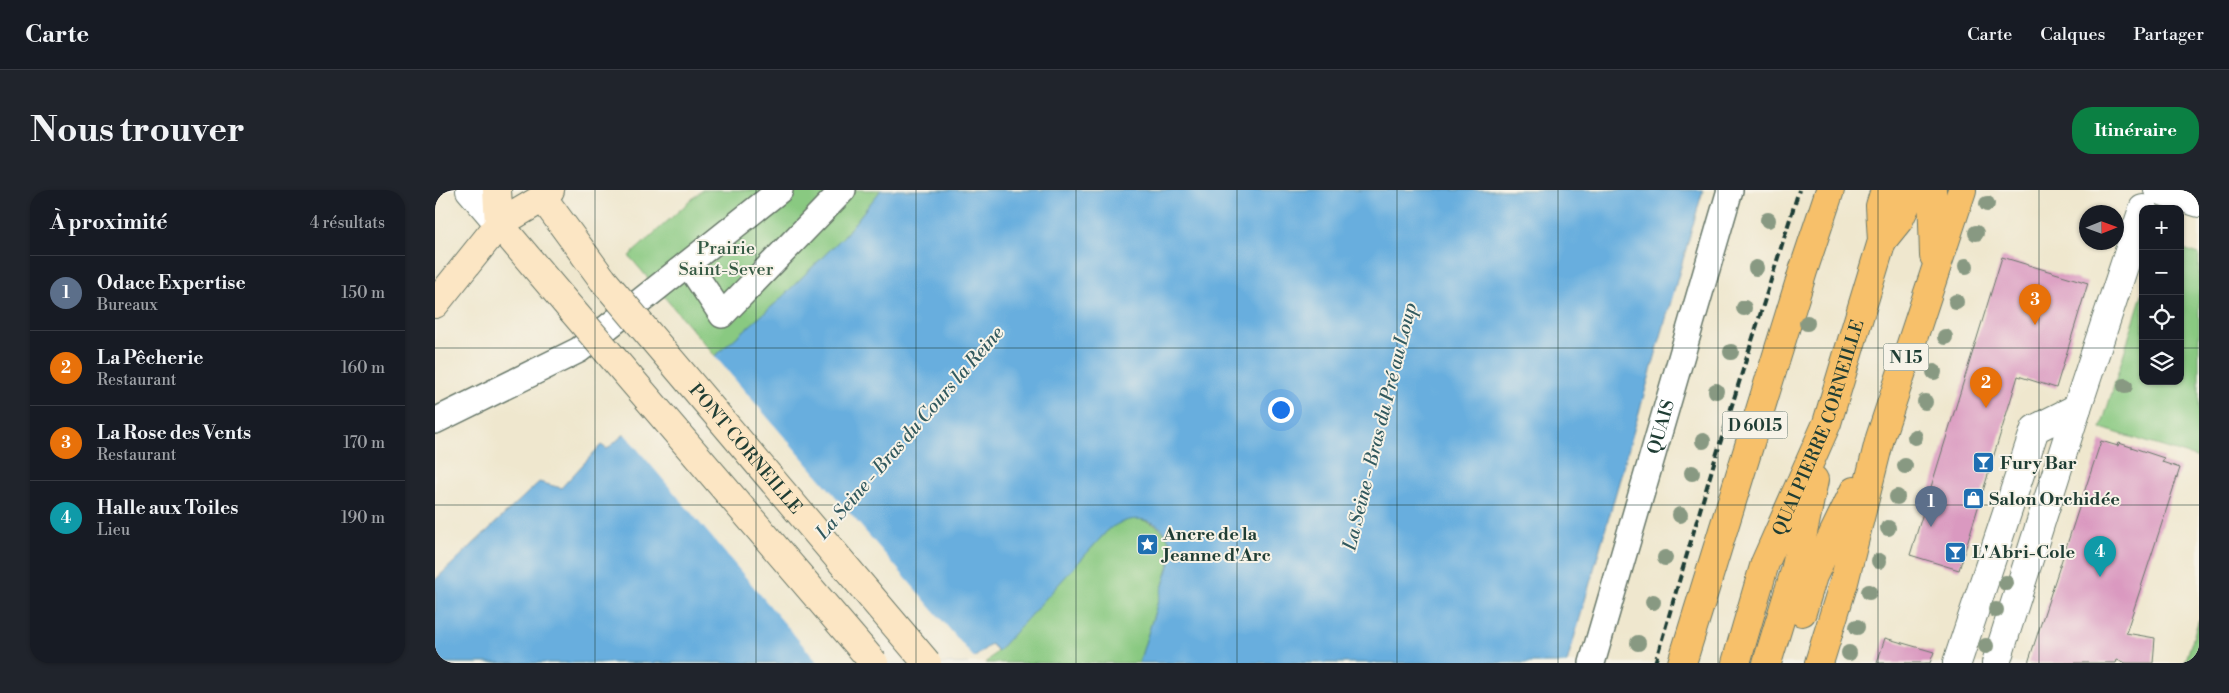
<!DOCTYPE html>
<html lang="fr">
<meta charset="utf-8">
<style>
:root{--surface:#171b24;--page:#20242c;--text:#f1f3f6;--muted:#9ea1a6;--line:#363941;--accent:#0b8043}
body{margin:0;font-family:"Libre Bodoni",serif;background:var(--page);color:var(--text)}
.controls{position:absolute;right:15px;top:15px;display:grid;overflow:hidden;border-radius:10px;box-shadow:0 1px 4px #0004}
.controls button{width:45px;height:45px;display:grid;place-items:center;padding:0;border:0;border-bottom:1px solid var(--line);background:var(--surface);color:var(--text);font:25px sans-serif}
.compass{position:absolute;left:1644px;top:15px;width:45px;height:45px;border-radius:50%;background:var(--surface);box-shadow:0 1px 4px #0004;rotate:89deg}
.you{position:absolute;left:845px;top:219px;width:18px;height:18px;margin:-12px;border:4px solid #fff;border-radius:50%;background:#1a73e8;box-shadow:0 0 0 8px #1a73e833}
.badge{display:grid;place-items:center;width:32px;height:32px;border-radius:50%;background:var(--accent);color:#fff;font-size:16px;font-weight:700}
.pin{position:absolute;translate:-50% -41px;filter:drop-shadow(0 1px 2px #0008)}
.pin::after{content:'';position:absolute;top:26px;width:18px;height:15px;background:inherit;clip-path:polygon(0 0,100% 0,50% 100%)}
.list{margin:0;padding:0;list-style:none}
h2{display:flex;justify-content:space-between;align-items:center;height:65px;margin:0;padding:0 20px;font-size:21px}
h2 small{font-size:16px;font-weight:400;color:var(--muted)}
.list li{display:grid;grid-template-columns:32px 1fr auto;gap:15px;align-items:center;box-sizing:border-box;height:75px;padding:0 20px;border-top:1px solid var(--line)}
.list b{display:block;font-size:19px;white-space:nowrap}
.list p{margin:0;font-size:16px;white-space:nowrap;color:var(--muted)}
.list em{font-size:16px;font-style:normal;color:var(--muted)}
.icon{flex:none;width:28px;height:28px;fill:none;stroke:currentColor;stroke-width:2;stroke-linecap:round;stroke-linejoin:round}
.map{position:relative;flex:none;width:1764px;height:473px;overflow:hidden;border-radius:20px}
header{display:flex;align-items:center;gap:30px;box-sizing:border-box;height:70px;padding:0 25px;background:var(--surface);border-bottom:1px solid var(--line)}
header strong{font-size:24px}
nav{display:flex;gap:28px;margin-inline-start:auto;font-size:18px}
.intro{display:flex;align-items:center;justify-content:space-between;box-sizing:border-box;height:120px;padding:0 30px}
h1{margin:0;font-size:35px}
.button{padding:12px 22px;border-radius:20px;background:var(--accent);color:#fff;font-size:18px;font-weight:700}
main{display:flex;gap:30px;padding:0 30px}
aside{flex:1;background:var(--surface);border-radius:20px;box-shadow:0 1px 4px #0004}
.map>svg:first-child{display:block}
</style>
<header>
<strong>Carte</strong>
<nav><a>Carte</a><a>Calques</a><a>Partager</a></nav>
</header>
<div class="intro"><h1>Nous trouver</h1><a class="button">Itinéraire</a></div>
<main>
<aside>
<h2>À proximité<small>4 résultats</small></h2>
<ul class="list">
<li><span class="badge" style="background:#5c6f8a">1</span><div><b>Odace Expertise</b><p>Bureaux</p></div><em>150 m</em></li>
<li><span class="badge" style="background:#e8710a">2</span><div><b>La Pêcherie</b><p>Restaurant</p></div><em>160 m</em></li>
<li><span class="badge" style="background:#e8710a">3</span><div><b>La Rose des Vents</b><p>Restaurant</p></div><em>170 m</em></li>
<li><span class="badge" style="background:#0f9aa8">4</span><div><b>Halle aux Toiles</b><p>Lieu</p></div><em>190 m</em></li>
</ul>
</aside>
<div class="map">
<svg width="1764" height="473" viewBox="0 0 1764 473">
<rect width="100%" height="100%" fill="#f7f3e8"/>
<filter id="ink" filterUnits="userSpaceOnUse"><feTurbulence type="fractalNoise" baseFrequency=".02" numOctaves="2"/><feDisplacementMap in="SourceGraphic" scale="10" xChannelSelector="R" yChannelSelector="G"/><feConvolveMatrix kernelMatrix="1 2 1 2 8 2 1 2 1" color-interpolation-filters="sRGB"/></filter>
<filter id="wash" filterUnits="userSpaceOnUse"><feTurbulence type="fractalNoise" baseFrequency=".0096" numOctaves="4" result="noise"/><feDisplacementMap in="SourceGraphic" scale="20" xChannelSelector="R" yChannelSelector="G"/><feGaussianBlur stdDeviation="1.12" result="paint"/><feColorMatrix in="noise" values="0 0 0 0 0 0 0 0 0 0 0 0 0 0 0 0 0 1.4 0 .05"/><feComposite in="paint" operator="in"/></filter>
<g filter="url(#wash)">
<rect width="100%" height="100%" fill="#efe7ce"/>
<!-- green -->
<g fill="#89c981" stroke="#54835a">
<polygon points="267,0 446,0 409,46 341,113 280,166 194,66"/>
<polygon points="1745,58 1764,64 1764,268 1666,238 1708,101 1708,191 1745,191"/>
<path d="M699,328C721,332 737,343 737,366L704,473H551L672,341L680,334Z"/>
<polygon points="1764,429 1764,473 1750,473"/>
</g>
<!-- water -->
<path fill="#68aede" stroke="#447689" d="M446,0H1268L1132,473H704L737,366C736,328 698,319 672,341L563,461L556,454L533,473H0V390L104,292L126,298L166,255L172,259L341,113L409,46Z"/>
<!-- pier -->
<polygon fill="#efe7ce" points="278,164 541,470 537,473 383,473 188,242"/>
<g id="blocks">
<!-- building -->
<g fill="#da99c0">
<polygon points="1567,67 1653,93 1621,198 1583,186 1524,380 1475,365"/>
<polygon points="1666,251 1683,256 1684,253 1729,268 1727,272 1745,278 1691,443 1720,448 1718,473 1691,473 1682,470 1681,473 1593,473"/>
<polygon points="1450,448 1499,462 1495,473 1442,473"/>
</g>
</g>
</g>
<g filter="url(#ink)">
<use href="#blocks" fill-opacity="0" stroke="#68786a" stroke-width="1"/>
<g fill="none" stroke-linecap="round" stroke-linejoin="round">
<defs>
<g id="pedestrian">
<polyline points="253,74 287,125 408,0"/>
<polyline points="0,231 144,160 345,0"/>
<path id="s1" d="M1157,473L1295,0"/>
</g>
<g id="minor">
<polyline points="1723,0 1764,13"/>
<polyline points="1642,218 1708,19"/>
<polyline points="1522,473 1600,239 1642,218 1561,473"/>
</g>
<polyline id="tertiary" points="35,0 64,34"/>
<g id="secondary">
<polyline points="62,0 64,34"/>
<polyline points="108,8 168,90"/>
<polyline points="64,34 136,119"/>
<polyline points="0,114 64,34 108,8 115,0"/>
</g>
<g id="primary">
<polyline points="1497,0 1499,66"/>
<polyline points="1447,51 1464,30 1478,0"/>
<polyline points="1367,422 1378,386 1419,301"/>
<polyline points="1247,473 1368,81 1395,0"/>
<path id="s2" d="M1301,473L1330,373L1392,233L1447,51L1445,16L1450,0"/>
<polyline points="1332,473 1360,381 1379,290"/>
<polyline points="1384,473 1409,392 1445,248 1527,0"/>
</g>
</defs>
<!-- pedestrian casing -->
<use href="#pedestrian" stroke="#68786a" stroke-width="28"/>
<!-- minor casing -->
<use href="#minor" stroke="#68786a" stroke-width="30"/>
<!-- tertiary casing -->
<use href="#tertiary" stroke="#68786a" stroke-width="30"/>
<!-- secondary casing -->
<use href="#secondary" stroke="#68786a" stroke-width="30"/>
<!-- primary casing -->
<use href="#primary" stroke="#68786a" stroke-width="30"/>
<!-- pedestrian -->
<use href="#pedestrian" stroke="#fff" stroke-width="25"/>
<!-- minor -->
<use href="#minor" stroke="#fff" stroke-width="28"/>
<!-- tertiary -->
<use href="#tertiary" stroke="#fff" stroke-width="28"/>
<!-- secondary -->
<use href="#secondary" stroke="#fce6c4" stroke-width="28"/>
<!-- primary -->
<use href="#primary" stroke="#f7c06b" stroke-width="28"/>
<!-- rail -->
<polyline stroke="#1f3d34" stroke-width="4" stroke-dasharray="8 4" stroke-linecap="butt" points="1220,473 1278,276 1364,0"/>
<defs>
<g id="secondary-bridge">
<path id="s3" d="M168,90L492,473"/>
<polyline points="136,119 439,473"/>
</g>
</defs>
<!-- secondary-bridge casing -->
<use href="#secondary-bridge" stroke="#68786a" stroke-width="30" stroke-linecap="butt"/>
<!-- secondary-bridge -->
<use href="#secondary-bridge" stroke="#fce6c4" stroke-width="28"/>
</g>
<!-- trees -->
<g fill="#889982">
<circle cx="1552" cy="14" r="8"/>
<circle cx="1333" cy="30" r="8"/>
<circle cx="1541" cy="43" r="8"/>
<circle cx="1531" cy="76" r="8"/>
<circle cx="1321" cy="78" r="8"/>
<circle cx="1521" cy="112" r="8"/>
<circle cx="1309" cy="118" r="8"/>
<circle cx="1372" cy="133" r="8"/>
<circle cx="1510" cy="147" r="8"/>
<circle cx="1296" cy="162" r="8"/>
<circle cx="1499" cy="182" r="8"/>
<circle cx="1690" cy="196" r="8"/>
<circle cx="1281" cy="201" r="8"/>
<circle cx="1490" cy="212" r="8"/>
<circle cx="1480" cy="247" r="8"/>
<circle cx="1268" cy="251" r="8"/>
<circle cx="1470" cy="276" r="8"/>
<circle cx="1257" cy="283" r="8"/>
<circle cx="1462" cy="307" r="8"/>
<circle cx="1245" cy="325" r="8"/>
<circle cx="1453" cy="338" r="8"/>
<circle cx="1230" cy="368" r="8"/>
<circle cx="1444" cy="371" r="8"/>
<circle cx="1571" cy="393" r="8"/>
<circle cx="1434" cy="402" r="8"/>
<circle cx="1218" cy="412" r="8"/>
<circle cx="1561" cy="420" r="8"/>
<circle cx="1422" cy="437" r="8"/>
<circle cx="1203" cy="453" r="8"/>
<circle cx="1551" cy="456" r="8"/>
<circle cx="1414" cy="463" r="8"/>
</g>
</g>
<!-- grid -->
<path fill="none" stroke="#1f3d34" stroke-width="1" stroke-opacity="0.55" d="M160,0V473M321,0V473M481,0V473M641,0V473M802,0V473M962,0V473M1123,0V473M1283,0V473M1443,0V473M1604,0V473M0,158H1708M1745,158H1764M0,315H1764"/>
<!-- icons -->
<defs>
<symbol id="bar-square" viewBox="-11 -11 22 22"><rect x="-9" y="-9" width="18" height="18" rx="4" fill="#1f6fb2" stroke="#f7f3e8"/><path d="M-6-5H6L.8 .8V4.5H3.5V6h-7V4.5H-.8V.8Z" fill="#fff"/></symbol>
<symbol id="shop-square" viewBox="-11 -11 22 22"><rect x="-9" y="-9" width="18" height="18" rx="4" fill="#1f6fb2" stroke="#f7f3e8"/><path d="M-5-2.5h2.3a2.7 3.5 0 0 1 5.4 0H5L5.5 6h-11ZM-1.5-2.5h3a1.5 2.3 0 0 0-3 0Z" fill="#fff"/></symbol>
<symbol id="sight-square" viewBox="-11 -11 22 22"><rect x="-9" y="-9" width="18" height="18" rx="4" fill="#1f6fb2" stroke="#f7f3e8"/><path d="M0-6L1.8-2.2L6-1.7L2.9 1.2L3.7 5.4L0 3.3L-3.7 5.4L-2.9 1.2L-6-1.7L-1.8-2.2Z" fill="#fff"/></symbol>
</defs>
<g fill-rule="evenodd">
<use href="#bar-square" x="1536" y="260" width="25" height="25"/>
<use href="#shop-square" x="1526" y="296" width="25" height="25"/>
<use href="#sight-square" x="700" y="342" width="25" height="25"/>
<use href="#bar-square" x="1508" y="350" width="25" height="25"/>
</g>
<g text-anchor="middle" stroke-width="4" stroke-linejoin="round" paint-order="stroke">
<!-- shield labels -->
<g fill="#f7f3e8" stroke="#60746a" stroke-width="1">
<rect x="1448.5" y="153.5" width="45" height="27" rx="4"/>
<rect x="1287.5" y="221.5" width="65" height="27" rx="4"/>
</g>
<g font-size="16" font-weight="bold" fill="#1f3d34">
<text x="1471" y="173">N 15</text>
<text x="1320" y="241">D 6015</text>
</g>
<!-- park labels -->
<g font-size="18" fill="#345943" stroke="#f7f3e8">
<text x="291" y="64">Prairie<tspan x="291" dy="21">Saint-Sever</tspan></text>
</g>
<!-- street labels -->
<g font-size="18" fill="#1f3d34" stroke="#f7f3e8">
<text dy="6" stroke="none"><textPath href="#s1" startOffset="246">QUAIS</textPath></text>
<text dy="6" stroke="none"><textPath href="#s2" startOffset="250">QUAI PIERRE CORNEILLE</textPath></text>
<text dy="6" stroke="none"><textPath href="#s3" startOffset="221">PONT CORNEILLE</textPath></text>
</g>
<!-- poi labels -->
<g font-size="18" font-weight="bold" fill="#1f3d34" stroke="#f7f3e8" text-anchor="start">
<text x="1565" y="279">Fury Bar</text>
<text x="1554" y="315">Salon Orchidée</text>
<text x="728" y="350">Ancre de la<tspan x="728" dy="21">Jeanne d'Arc</tspan></text>
<text x="1537" y="368">L'Abri-Cole</text>
</g>
<!-- water labels -->
<g font-size="19" font-style="italic" fill="#31595e" stroke="#f7f3e8">
<text transform="translate(944 236) rotate(-76)" y="7">La Seine - Bras du Pré au Loup</text>
<text transform="translate(474 242) rotate(-49)" y="7">La Seine - Bras du Cours la Reine</text>
</g>
</g>
</svg>
<div class="controls">
<button>+</button>
<button>−</button>
<button><svg class="icon" aria-label="locate" viewBox="0 0 24 24"><circle cx="12" cy="12" r="6"/><path d="M12 2v4M12 18v4M2 12h4M18 12h4"/></svg></button>
<button><svg class="icon" aria-label="layers" viewBox="0 0 24 24"><path d="M12 4l9 5-9 5-9-5zM3 14l9 5 9-5"/></svg></button>
</div>
<svg class="compass" viewBox="-18 -18 36 36"><path d="M0-13l5 13h-10z" fill="#e53935"/><path d="M0 13l5-13h-10z" fill="#9ea1a6"/></svg>
<div class="you"></div>
<div class="pin badge" style="left:1496px;top:337px;background:#5c6f8a">1</div>
<div class="pin badge" style="left:1551px;top:218px;background:#e8710a">2</div>
<div class="pin badge" style="left:1600px;top:135px;background:#e8710a">3</div>
<div class="pin badge" style="left:1665px;top:387px;background:#0f9aa8">4</div>
</div>
</main>
